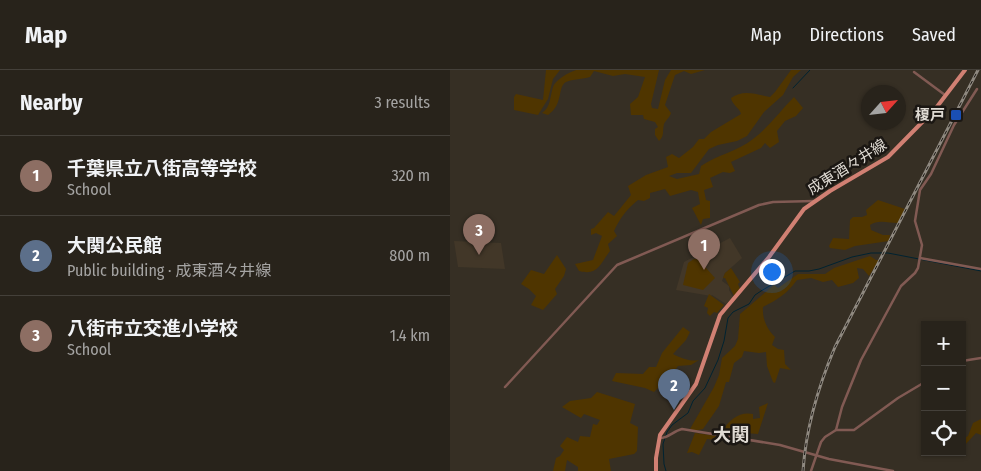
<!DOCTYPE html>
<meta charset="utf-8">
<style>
:root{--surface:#28231b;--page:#342f28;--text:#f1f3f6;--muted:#a5a4a3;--line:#44403a;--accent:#d93025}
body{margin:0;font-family:"Fira Sans Condensed","Noto Sans JP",sans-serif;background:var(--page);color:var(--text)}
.controls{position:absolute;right:15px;bottom:15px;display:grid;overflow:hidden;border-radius:0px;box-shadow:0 1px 4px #0004}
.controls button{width:45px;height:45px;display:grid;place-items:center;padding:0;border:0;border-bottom:1px solid var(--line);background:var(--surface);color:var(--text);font:25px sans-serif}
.compass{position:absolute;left:411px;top:15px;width:45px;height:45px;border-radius:50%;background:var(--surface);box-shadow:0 1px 4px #0004;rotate:63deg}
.you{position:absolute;left:321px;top:201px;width:18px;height:18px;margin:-12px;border:4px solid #fff;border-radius:50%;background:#1a73e8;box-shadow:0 0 0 8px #1a73e833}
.badge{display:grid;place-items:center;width:32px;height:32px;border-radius:50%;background:var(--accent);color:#fff;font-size:16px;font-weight:700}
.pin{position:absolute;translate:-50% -41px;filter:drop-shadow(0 1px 2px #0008)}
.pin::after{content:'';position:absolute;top:26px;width:18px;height:15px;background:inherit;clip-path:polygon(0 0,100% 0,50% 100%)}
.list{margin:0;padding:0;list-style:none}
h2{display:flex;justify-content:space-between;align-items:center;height:65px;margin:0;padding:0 20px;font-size:21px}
h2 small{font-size:16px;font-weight:400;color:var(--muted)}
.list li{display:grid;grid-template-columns:32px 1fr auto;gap:15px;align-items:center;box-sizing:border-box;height:80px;padding:0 20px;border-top:1px solid var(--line)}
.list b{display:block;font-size:19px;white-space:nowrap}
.list p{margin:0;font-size:16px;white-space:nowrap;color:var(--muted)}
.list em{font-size:16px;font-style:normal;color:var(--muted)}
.icon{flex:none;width:28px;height:28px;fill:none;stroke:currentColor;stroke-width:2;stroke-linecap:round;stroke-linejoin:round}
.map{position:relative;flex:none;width:531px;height:401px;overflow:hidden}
header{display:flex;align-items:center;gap:30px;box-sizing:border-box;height:70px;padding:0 25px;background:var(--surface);border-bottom:1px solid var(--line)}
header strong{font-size:24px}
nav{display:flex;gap:28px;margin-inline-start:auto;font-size:18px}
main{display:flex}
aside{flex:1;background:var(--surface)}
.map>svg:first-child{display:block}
</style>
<header>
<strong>Map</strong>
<nav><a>Map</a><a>Directions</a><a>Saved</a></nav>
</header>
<main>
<aside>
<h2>Nearby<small>3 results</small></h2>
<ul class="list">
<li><span class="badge" style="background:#8d6e63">1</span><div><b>千葉県立八街高等学校</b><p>School</p></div><em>320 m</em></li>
<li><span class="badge" style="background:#5c6f8a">2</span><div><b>大関公民館</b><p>Public building · 成東酒々井線</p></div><em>800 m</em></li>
<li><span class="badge" style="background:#8d6e63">3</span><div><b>八街市立交進小学校</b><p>School</p></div><em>1.4 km</em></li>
</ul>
</aside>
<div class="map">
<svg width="531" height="401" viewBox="0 0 531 401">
<rect width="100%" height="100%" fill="#362f24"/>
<!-- built -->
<g fill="#423728">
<polygon points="280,168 292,188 275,203 272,211 279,216 279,220 283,227 276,234 262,225 261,226 226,220 234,192"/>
<polygon points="4,171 51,173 55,199 8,197"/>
</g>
<!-- green -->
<g fill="#4f3500">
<polygon points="96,0 110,0 103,9 98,29 88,45 64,40 64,27 66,24 93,30"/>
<path d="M126,0H209L201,34L202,38L208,39L215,10L221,0H255L241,4L234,1L225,5L215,35L221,43C220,47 216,50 214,54C212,62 215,65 209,71L205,65V59L208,57L205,52L194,49L193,45H181L180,34L188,27L195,7L175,4L163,6L144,1L140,7C133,9 123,9 116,12C107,17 114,34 98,45L92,43C101,37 100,26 103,17C106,9 118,3 126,0Z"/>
<path d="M341,0H351L343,7L333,25L314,42L297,66L287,71L268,75L259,79L241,103H227L219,106L227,109L249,104L251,96C267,85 288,81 303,69C319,57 330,41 344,27L353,38L346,46L335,51L327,61L329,72L320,78L315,73L311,78L281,92L285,101L280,103L273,102L260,108L263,117L254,120L256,130L260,131V148L253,149L251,155L242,138L250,134L248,122L241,120L220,126L215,119L200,123V128L194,131L188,130C177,139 170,148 164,161L167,166L158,174L160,181C150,194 148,206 129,201L125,194L143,190L152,166L146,163L141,165V159L144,158L158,142L164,146L181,125L178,116L196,105L218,97L216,87L222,84L229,88L243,77L249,69H254L261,62L291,44C290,38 282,35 281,28C293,19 305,24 320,27L325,22Z"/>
<path d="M428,130L455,139L448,153C439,153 428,149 420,155L421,160L433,165H440L439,171L405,176L395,180L380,178L379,176L383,168L399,169L400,150L403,147H412L417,145L416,140Z"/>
<polygon points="107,185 116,199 114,206 105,219 107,224 93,240 81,235 86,226 79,219 71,214 81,200 94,204"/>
<path d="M420,186L426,190H429L419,206L413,199L407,198L409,208L403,213L388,217L382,210L373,212L361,208L347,210C338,223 327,230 313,237C312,249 317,259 325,267L322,275L328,279L334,280L335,294L341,300L330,298L325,313L323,312L317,296L316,282L309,283L294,281L292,287L284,293L279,312H276L269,336L253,359L244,361L240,359L264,317L269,305L272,288L285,276L288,269L290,244L324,215L328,218L348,204H375L384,198Z"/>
<polygon points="244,189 248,189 265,208 253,220 233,215 238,193"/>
<polygon points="281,198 290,212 288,214 290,219 284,226 275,208 273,208 275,203"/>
<polygon points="259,224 274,235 267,243 264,242 260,246 257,243 258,238 254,236"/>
<path d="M233,257L240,262L236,270L223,284C231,288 240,292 249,290L241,295L228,296L222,304L204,322L195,318L162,311L166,303L193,304L199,297H206L212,283Z"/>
<polygon points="147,322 185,334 180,353 188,357 187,381 184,384 159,389 161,401 128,401 128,397 117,390 115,401 103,401 106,388 110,386 114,380 110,376 117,367 128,372 130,366 140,367 143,354 147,355 150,350 134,344 131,348 112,337 120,331 141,328"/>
<path d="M318,333L308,364L295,363L296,358L291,356L277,362L273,360C279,350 290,341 303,344V349L310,348L309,337Z"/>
<polygon points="531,349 531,365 526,363 515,375 512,382 512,369 518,366 523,353"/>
<polygon points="245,363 267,366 266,370 257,369 249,385 242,382 237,383"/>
</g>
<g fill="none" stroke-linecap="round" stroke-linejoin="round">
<!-- stream -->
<g stroke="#002331" stroke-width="1">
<polyline points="343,18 360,0"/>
<polyline points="216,401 214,394 213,374 217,362 222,355 238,343 243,331 255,318 268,290 274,271 278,248 283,242 299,234 305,225 311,221 345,201 359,201 369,199 402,187 421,183 438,183 531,201"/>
</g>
<!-- tertiary -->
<g stroke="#815a53" stroke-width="2.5">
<polyline points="464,2 495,25"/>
<polyline points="470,188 531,199"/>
<polyline points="512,291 531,288"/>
<polyline points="55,317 167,195 309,135 323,132 364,131"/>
<polyline points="386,360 392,337 411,290 451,216 465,203 468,198 472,175 465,151 470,120 481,104 504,55 527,19"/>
<path d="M210,368C219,368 223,361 232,359L330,375L379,389L443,401"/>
<polyline points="361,401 371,372 375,367 386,360 404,360 448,328 475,312"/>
</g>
<!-- primary -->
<polyline stroke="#d18073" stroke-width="4" points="206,401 206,388 210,365 246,314 270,245 319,187 354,139 380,121 438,87 486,38 515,0"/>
<defs>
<path id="rail" d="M353,401C356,357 368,317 385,277L528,0"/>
</defs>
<!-- rail casing -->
<use href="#rail" stroke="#8f8980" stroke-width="3"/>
<!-- rail -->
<use href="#rail" stroke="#1b1713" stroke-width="1" stroke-dasharray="4" stroke-linecap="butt"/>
</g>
<!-- markers -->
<rect fill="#1a4fb4" stroke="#1b1713" stroke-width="2" x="500" y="39" width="12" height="12" rx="2.5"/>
<g text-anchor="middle" stroke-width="5" stroke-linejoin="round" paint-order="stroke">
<!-- poi labels -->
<g font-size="15" font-weight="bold" fill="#dfdad3" stroke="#1b1713" text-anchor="end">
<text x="495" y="50">榎戸</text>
</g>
<!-- street labels -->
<g font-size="15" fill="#dfdad3" stroke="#1b1713">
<text transform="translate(397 97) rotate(-32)" y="5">成東酒々井線</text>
</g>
<!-- quarter labels -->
<g font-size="18" font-weight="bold" fill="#dfdad3" stroke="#1b1713">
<text x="281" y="371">大関</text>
</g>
</g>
</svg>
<div class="controls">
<button>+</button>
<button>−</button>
<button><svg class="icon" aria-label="locate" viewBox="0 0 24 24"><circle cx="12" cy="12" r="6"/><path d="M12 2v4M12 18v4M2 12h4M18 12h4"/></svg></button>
</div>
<svg class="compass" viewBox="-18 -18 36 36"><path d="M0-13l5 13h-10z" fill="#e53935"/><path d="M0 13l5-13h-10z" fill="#a5a4a3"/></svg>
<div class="you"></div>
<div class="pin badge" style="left:254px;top:200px;background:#8d6e63">1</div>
<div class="pin badge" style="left:224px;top:340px;background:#5c6f8a">2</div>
<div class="pin badge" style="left:29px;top:185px;background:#8d6e63">3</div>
</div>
</main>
